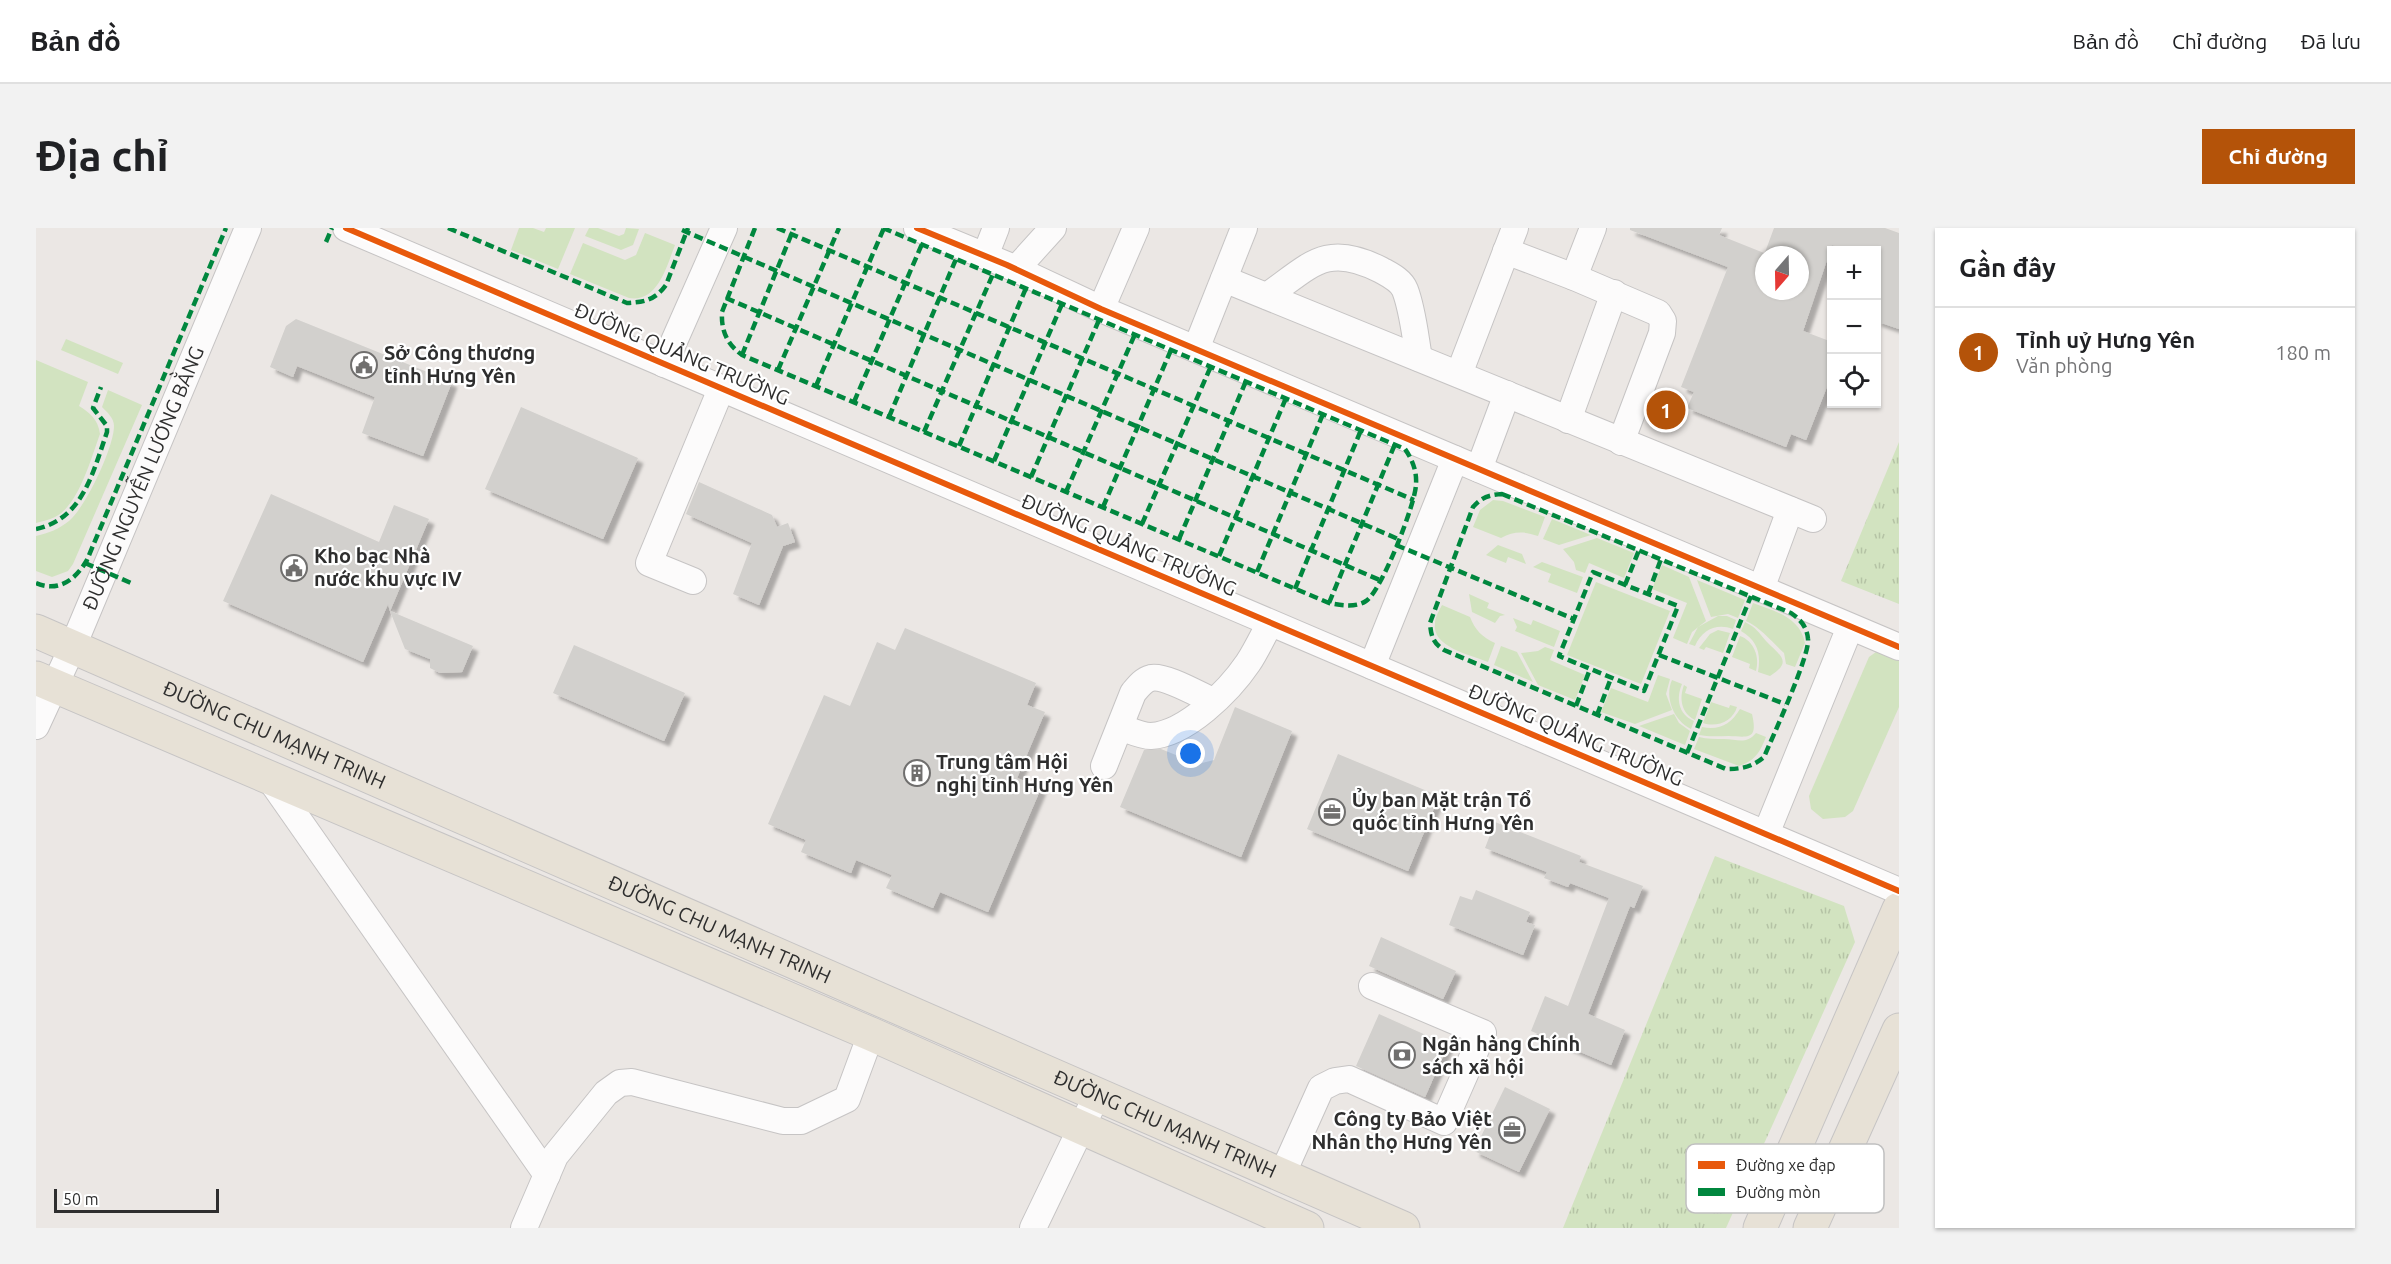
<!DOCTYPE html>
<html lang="vi">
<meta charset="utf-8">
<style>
:root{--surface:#fff;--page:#f2f2f2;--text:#202124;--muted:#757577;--line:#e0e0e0;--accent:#b45309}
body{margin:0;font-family:Ubuntu,sans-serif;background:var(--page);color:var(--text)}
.controls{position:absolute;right:18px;top:18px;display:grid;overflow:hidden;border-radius:0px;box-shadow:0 2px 4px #0004}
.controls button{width:54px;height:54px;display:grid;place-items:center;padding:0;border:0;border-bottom:2px solid var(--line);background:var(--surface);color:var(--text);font:30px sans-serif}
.compass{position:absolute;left:1719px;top:18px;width:54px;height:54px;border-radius:50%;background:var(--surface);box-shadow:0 2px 4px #0004;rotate:200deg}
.scale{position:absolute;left:18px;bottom:15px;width:165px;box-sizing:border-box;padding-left:6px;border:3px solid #2e2e2e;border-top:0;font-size:16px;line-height:21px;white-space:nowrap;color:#2e2e2e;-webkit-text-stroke:4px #fff;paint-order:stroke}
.you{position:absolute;left:1155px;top:526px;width:21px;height:21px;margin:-15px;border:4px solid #fff;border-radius:50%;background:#1a73e8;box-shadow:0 0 0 9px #1a73e833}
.badge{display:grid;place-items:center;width:39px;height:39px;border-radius:50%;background:var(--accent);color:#fff;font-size:20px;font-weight:700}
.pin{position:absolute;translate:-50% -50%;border:3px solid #fff;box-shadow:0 2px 6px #0006}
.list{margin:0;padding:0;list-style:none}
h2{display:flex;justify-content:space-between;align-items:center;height:78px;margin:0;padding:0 24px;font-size:26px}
h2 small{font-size:20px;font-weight:400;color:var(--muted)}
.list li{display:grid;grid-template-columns:39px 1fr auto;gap:18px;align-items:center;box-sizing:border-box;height:90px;padding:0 24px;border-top:2px solid var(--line)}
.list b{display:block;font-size:22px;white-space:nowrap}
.list p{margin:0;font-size:20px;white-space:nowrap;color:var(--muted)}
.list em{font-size:20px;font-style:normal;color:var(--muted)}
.icon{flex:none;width:33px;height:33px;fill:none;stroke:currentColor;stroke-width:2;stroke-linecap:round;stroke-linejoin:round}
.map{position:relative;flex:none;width:1863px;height:1000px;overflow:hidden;border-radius:0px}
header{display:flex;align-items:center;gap:36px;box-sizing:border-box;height:84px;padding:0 30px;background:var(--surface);border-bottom:2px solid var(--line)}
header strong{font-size:28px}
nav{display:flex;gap:33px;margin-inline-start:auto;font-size:21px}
.intro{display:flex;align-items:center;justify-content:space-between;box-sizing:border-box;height:144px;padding:0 36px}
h1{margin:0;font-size:42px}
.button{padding:15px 27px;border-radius:0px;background:var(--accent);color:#fff;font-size:21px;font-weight:700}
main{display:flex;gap:36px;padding:0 36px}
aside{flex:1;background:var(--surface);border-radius:0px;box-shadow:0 2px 4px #0004}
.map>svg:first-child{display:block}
</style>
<header>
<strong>Bản đồ</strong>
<nav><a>Bản đồ</a><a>Chỉ đường</a><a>Đã lưu</a></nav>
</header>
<div class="intro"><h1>Địa chỉ</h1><a class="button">Chỉ đường</a></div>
<main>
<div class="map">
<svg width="1863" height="1000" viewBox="0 0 1863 1000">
<defs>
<pattern id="park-tufts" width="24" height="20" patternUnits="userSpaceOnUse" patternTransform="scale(1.5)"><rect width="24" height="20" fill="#d2e3c0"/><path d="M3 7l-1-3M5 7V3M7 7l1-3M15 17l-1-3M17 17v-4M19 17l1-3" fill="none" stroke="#b5c3a5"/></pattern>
<filter id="shadow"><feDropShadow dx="5.5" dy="5.5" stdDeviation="1.5" flood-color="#0004"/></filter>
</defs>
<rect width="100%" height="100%" fill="#ebe7e4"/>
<!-- grass -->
<g fill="#d2e3c0">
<polygon points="483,0 497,0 508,4 510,0 539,0 522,41 475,22"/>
<polygon points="553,0 562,0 583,8 588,6 590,0 603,1 597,17 585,22 549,8"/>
<path d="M609,5L639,17C631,37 622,75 593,70L534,46L547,15L589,32L600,27Z"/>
<polygon points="30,111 87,135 82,146 25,122"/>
<path d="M0,132L52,154L43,178C54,185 62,191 64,206C55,230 43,277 19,289C13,292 6,293 0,295Z"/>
<path d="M72,162L106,177L37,336L32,343L16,349L0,343V308C13,305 23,301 33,293C50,279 78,219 78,198C78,190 71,184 66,179Z"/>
<path d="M1457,272L1467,273L1509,289L1502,308C1488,303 1478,303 1465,310L1437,299L1444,282Z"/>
<polygon points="1516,291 1555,307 1523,317 1507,311"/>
<polygon points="1561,310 1598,325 1588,350 1553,335 1549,345 1540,342 1538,334 1527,321"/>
<polygon points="1462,317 1486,326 1490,336 1472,329 1470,335 1450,327"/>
<polygon points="1506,334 1547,349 1541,365 1512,354 1515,346 1497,339"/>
<polygon points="1626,337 1653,349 1670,393 1656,404 1651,416 1637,410 1651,375 1616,361"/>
<polygon points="1661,352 1709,372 1702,390 1692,386 1675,389"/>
<polygon points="1560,354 1634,383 1605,456 1531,427"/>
<polygon points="1433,366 1453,375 1451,380 1469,387 1464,388 1459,395 1436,384"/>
<path d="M1717,375C1738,383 1764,389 1769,415L1759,439L1750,436L1748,425C1736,414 1725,400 1710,393Z"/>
<path d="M1406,377L1434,389C1439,402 1446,409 1459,415L1452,434C1435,427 1395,419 1399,395C1399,389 1403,383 1406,377Z"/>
<path d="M1682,388H1691L1700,392L1697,401C1680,395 1666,402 1659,418L1653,416L1662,399Z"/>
<polygon points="1477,390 1495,397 1497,392 1524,403 1518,419 1479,403 1481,399"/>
<path d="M1709,394C1721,400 1722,404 1730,413C1743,427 1758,433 1734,448L1722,444C1725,426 1722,413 1705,403Z"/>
<polygon points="1682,402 1694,405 1687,425 1670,419 1668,422 1663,420 1674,406"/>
<path d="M1704,408C1718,413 1724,429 1720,443L1713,440L1714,436L1696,429Z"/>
<polygon points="1465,418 1481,424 1497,454 1458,437"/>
<polygon points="1509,419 1518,422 1514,432 1549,447 1539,472 1502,457 1485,425 1502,423"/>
<polygon points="1848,422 1863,427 1863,479 1817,583 1809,589 1787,591 1775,581 1773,568 1833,429 1840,424"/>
<polygon points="1622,447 1634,451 1630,466 1636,482 1599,496 1565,484 1575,460 1612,474"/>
<path d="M1636,452L1646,456C1640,470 1642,486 1658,493L1655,501C1638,493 1628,469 1636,452Z"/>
<path d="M1648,457L1651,459L1649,465L1666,471L1659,492C1645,485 1643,470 1648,457Z"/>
<path d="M1675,474L1693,480L1694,477L1701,479C1697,493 1681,500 1667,495Z"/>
<path d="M1704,481L1716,486C1722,512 1713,509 1693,508C1682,508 1673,509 1663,507L1666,499C1683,503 1695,496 1704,481Z"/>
<polygon points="1638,486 1643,495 1654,503 1649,517 1603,498"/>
<path d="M1720,505L1730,509C1724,524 1719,533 1703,538L1658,521L1663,509C1671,511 1679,511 1688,511C1701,511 1710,517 1720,505Z"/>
</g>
<!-- park -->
<g fill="url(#park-tufts)">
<polygon points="1863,214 1863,376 1805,353"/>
<polygon points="1679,628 1808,678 1819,714 1690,1000 1527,1000"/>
</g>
<!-- building -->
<g fill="#d2d0cd" filter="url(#shadow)">
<polygon points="1594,0 1686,0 1683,7 1728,25 1728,63 1764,63 1764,27 1728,27 1738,0 1849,0 1863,5 1863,101 1840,93 1840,22 1810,22 1796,17 1767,103 1796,114 1796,146 1770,212 1755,206 1750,219 1651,180 1658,164 1645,159 1692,39 1594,2"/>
<polygon points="260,91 416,154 387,228 326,205 339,169 261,138 257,149 234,139 250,98"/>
<polygon points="485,179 602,230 567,311 449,261"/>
<polygon points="663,254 736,287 741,299 752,295 759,314 747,318 723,377 697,366 716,315 650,286"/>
<polygon points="235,266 343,314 358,277 393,291 354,383 352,376 327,434 187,373"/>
<polygon points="354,383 437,418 426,444 404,445 394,440 394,431 369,421"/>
<polygon points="869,400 1000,455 991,477 1009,484 981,550 1005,560 952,684 904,664 897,680 850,660 856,647 820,632 815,645 765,624 770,612 732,596 788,467 814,478 841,414 859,422"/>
<polygon points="538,417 649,465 628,513 517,465"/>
<polygon points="1199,479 1256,503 1205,629 1084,579 1108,522 1125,521 1162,536 1178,532"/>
<polygon points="1302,526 1403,568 1372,643 1271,601"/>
<polygon points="1459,594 1545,628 1543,634 1607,658 1598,680 1594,678 1552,786 1589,802 1575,837 1495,803 1509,768 1532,778 1573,670 1534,655 1532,659 1508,650 1511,644 1449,620"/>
<polygon points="1440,662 1494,684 1490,694 1499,697 1487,727 1413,697 1424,668 1436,672"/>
<polygon points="1345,709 1420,743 1407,771 1333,738"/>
<polygon points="1343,786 1412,817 1389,869 1320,838"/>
<polygon points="1469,859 1514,881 1483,944 1438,923"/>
</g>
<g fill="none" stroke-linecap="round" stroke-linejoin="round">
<defs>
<g id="minor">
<polyline points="310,0 1863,663"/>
<polyline points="881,0 971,37 1065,81 1863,419"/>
<polyline points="1470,23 1538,49 1622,85 1627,93 1626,105 1585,214"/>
<polyline points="949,28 960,0"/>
<polyline points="980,41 1017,0"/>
<polyline points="1538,49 1557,0"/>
<polyline points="1188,51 1777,291"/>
<path d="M1231,68C1275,37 1290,14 1345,42C1354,47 1365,52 1369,62C1377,83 1379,108 1383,130"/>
<polyline points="1065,81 1100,0"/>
<polyline points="1160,121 1208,0"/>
<polyline points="628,136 688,0"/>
<polyline points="1423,146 1479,0"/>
<polyline points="1532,192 1578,65"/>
<polyline points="1443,241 1471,166"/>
<polyline points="657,353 613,335 685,161"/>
<polyline points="1725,361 1754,282"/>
<polyline points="1336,438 1419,231"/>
<path id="s1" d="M0,498L37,418L212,0"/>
<path d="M1084,499C1093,502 1105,508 1115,508C1150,506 1193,463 1212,435C1220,423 1227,408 1234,395"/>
<path d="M1068,538L1097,465C1102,459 1107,452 1115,450C1129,447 1163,467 1177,473"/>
<polyline points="231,547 511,947"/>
<polyline points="1730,606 1814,399"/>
<polyline points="1246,947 1285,860 1299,853 1313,851 1408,894 1447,805 1336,758"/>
<polyline points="488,1000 519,928 570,865 584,855 596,854 747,893 765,893 811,871 835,806"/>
<polyline points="997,1000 1062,865"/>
</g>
<g id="major">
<path id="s2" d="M0,403L1367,1000"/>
<polyline points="0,450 835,806 1271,1000"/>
<polyline points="1724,1000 1863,681"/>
<polyline points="1774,1000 1863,802"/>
</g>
</defs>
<!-- minor casing -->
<use href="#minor" stroke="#c6c4c4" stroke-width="28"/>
<!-- major casing -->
<use href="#major" stroke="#c6c4c4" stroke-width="35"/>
<!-- minor -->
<use href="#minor" stroke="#fcfbfb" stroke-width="26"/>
<!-- major -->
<use href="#major" stroke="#e7e1d6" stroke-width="33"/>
<!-- quiet -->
<g stroke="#00873e" stroke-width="4.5" stroke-dasharray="9 4.5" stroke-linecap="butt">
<path d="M412,0L591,75C609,74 619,72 630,57L652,0"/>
<path d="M719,0L686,84C685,103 691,116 706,127L1293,375C1305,377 1319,380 1330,373C1345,364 1380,275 1380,256C1381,243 1376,231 1369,221L847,0"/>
<polyline points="741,0 1378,272"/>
<polyline points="646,2 1362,311"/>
<polyline points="290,14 296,0"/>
<polyline points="690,70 1346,353"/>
<polyline points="706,127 758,0"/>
<polyline points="742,142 803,0"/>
<polyline points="780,158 848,0"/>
<polyline points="818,174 886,16"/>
<polyline points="853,189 920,31"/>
<polyline points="888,204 957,46"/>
<polyline points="923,218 990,60"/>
<polyline points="958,233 1026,76"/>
<polyline points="995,249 1063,92"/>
<polyline points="1030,264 1099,106"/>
<path d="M1466,266L1755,385C1765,392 1771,399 1772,411C1774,427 1737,508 1728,529C1716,539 1706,541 1690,541L1408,422C1397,415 1395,408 1394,395L1437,279C1446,269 1453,267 1466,266Z"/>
<polyline points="1067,279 1135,122"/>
<polyline points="1106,296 1175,138"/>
<path d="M0,301C47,291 57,244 71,204V198L57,180L65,159"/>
<polyline points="1143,311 1210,153"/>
<polyline points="1360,317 1538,391"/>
<polyline points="1183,328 1250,170"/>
<polyline points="49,335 95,355"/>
<polyline points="1221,344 1287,186"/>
<polygon points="1557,344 1642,378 1608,463 1523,428"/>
<path d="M0,355C23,365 40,351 51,332L190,0"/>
<polyline points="1589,357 1603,322"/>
<polyline points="1259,361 1325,202"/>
<polyline points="1612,366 1625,331"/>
<polyline points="1293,375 1359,216"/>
<polyline points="1623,427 1749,476"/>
<polyline points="1540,478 1554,441"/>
<polyline points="1561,487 1575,450"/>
<polyline points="1651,525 1715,368"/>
</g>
<defs>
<g id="cycleway">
<polyline points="310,0 1863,663"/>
<polyline points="881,0 971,37 1065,81 1863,419"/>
</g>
</defs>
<!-- cycleway casing -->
<use href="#cycleway" stroke="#fff" stroke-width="10"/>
<!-- cycleway -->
<use href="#cycleway" stroke="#e8590c" stroke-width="6"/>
</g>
<!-- icons -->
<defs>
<symbol id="civic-ring" viewBox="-11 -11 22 22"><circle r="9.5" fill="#fff" stroke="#706f6e" stroke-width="1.5"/><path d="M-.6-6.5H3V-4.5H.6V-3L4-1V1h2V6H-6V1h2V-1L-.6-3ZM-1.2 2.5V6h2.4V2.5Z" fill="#706f6e"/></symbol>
<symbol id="building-ring" viewBox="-11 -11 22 22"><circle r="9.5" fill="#fff" stroke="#706f6e" stroke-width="1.5"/><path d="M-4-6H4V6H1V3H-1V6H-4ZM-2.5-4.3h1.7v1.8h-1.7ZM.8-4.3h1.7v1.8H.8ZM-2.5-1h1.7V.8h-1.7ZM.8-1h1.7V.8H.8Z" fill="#706f6e"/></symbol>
<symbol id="office-ring" viewBox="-11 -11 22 22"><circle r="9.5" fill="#fff" stroke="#706f6e" stroke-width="1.5"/><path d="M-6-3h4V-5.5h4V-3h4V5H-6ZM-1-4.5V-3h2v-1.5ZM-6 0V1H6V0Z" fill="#706f6e"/></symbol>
<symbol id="bank-ring" viewBox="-11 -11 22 22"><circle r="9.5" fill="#fff" stroke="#706f6e" stroke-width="1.5"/><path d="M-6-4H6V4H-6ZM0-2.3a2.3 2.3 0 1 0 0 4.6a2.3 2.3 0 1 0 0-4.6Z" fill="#706f6e"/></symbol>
</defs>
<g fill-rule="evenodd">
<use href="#civic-ring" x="313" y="122" width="30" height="30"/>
<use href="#civic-ring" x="243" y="325" width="30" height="30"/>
<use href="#building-ring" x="866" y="530" width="30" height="30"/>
<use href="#office-ring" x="1281" y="569" width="30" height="30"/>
<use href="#bank-ring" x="1351" y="812" width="30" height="30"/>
<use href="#office-ring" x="1461" y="887" width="30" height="30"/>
</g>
<g text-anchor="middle" stroke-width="4.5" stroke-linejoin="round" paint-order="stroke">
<!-- poi labels -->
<g font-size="20" font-weight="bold" fill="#2e2e2e" stroke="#fff" text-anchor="start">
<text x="348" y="132">Sở Công thương<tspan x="348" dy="23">tỉnh Hưng Yên</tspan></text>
<text x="278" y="335">Kho bạc Nhà<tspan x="278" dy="23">nước khu vực IV</tspan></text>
<text x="900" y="541">Trung tâm Hội<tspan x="900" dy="23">nghị tỉnh Hưng Yên</tspan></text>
<text x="1316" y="579">Ủy ban Mặt trận Tổ<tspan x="1316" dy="23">quốc tỉnh Hưng Yên</tspan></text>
<text x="1386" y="823">Ngân hàng Chính<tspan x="1386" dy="23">sách xã hội</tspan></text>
<text x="1456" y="898" text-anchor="end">Công ty Bảo Việt<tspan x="1456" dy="23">Nhân thọ Hưng Yên</tspan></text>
</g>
<!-- street labels -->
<g font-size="20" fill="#2e2e2e" stroke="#fff">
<text transform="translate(646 126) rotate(23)" y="7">ĐƯỜNG QUẢNG TRƯỜNG</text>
<text dy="7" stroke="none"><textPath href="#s1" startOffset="270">ĐƯỜNG NGUYỄN LƯƠNG BẰNG</textPath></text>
<text transform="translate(1093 317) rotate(23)" y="7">ĐƯỜNG QUẢNG TRƯỜNG</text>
<text dy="7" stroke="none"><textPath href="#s2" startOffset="260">ĐƯỜNG CHU MẠNH TRINH</textPath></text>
<text transform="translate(1540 507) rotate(23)" y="7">ĐƯỜNG QUẢNG TRƯỜNG</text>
<text dy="7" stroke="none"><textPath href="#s2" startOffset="746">ĐƯỜNG CHU MẠNH TRINH</textPath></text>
<text dy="7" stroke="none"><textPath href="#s2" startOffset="1232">ĐƯỜNG CHU MẠNH TRINH</textPath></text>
</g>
</g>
<!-- legend -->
<rect x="1650" y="916" width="198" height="69" rx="9" fill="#fff" stroke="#c0c0c0" stroke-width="1.5"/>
<rect x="1662" y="933" width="27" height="8" fill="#e8590c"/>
<rect x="1662" y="960" width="27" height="8" fill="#00873e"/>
<g font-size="16" fill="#2e2e2e">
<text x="1700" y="943">Đường xe đạp</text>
<text x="1700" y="970">Đường mòn</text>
</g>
</svg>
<div class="controls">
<button>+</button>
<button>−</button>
<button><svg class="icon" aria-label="locate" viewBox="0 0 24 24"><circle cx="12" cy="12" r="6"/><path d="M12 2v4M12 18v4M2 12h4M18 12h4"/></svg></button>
</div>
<svg class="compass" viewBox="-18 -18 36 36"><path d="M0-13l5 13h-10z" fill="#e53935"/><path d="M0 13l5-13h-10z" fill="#757577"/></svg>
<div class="scale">50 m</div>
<div class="you"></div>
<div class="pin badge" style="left:1630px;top:182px">1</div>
</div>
<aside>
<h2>Gần đây<small></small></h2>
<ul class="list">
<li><span class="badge">1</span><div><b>Tỉnh uỷ Hưng Yên</b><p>Văn phòng</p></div><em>180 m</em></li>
</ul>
</aside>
</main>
